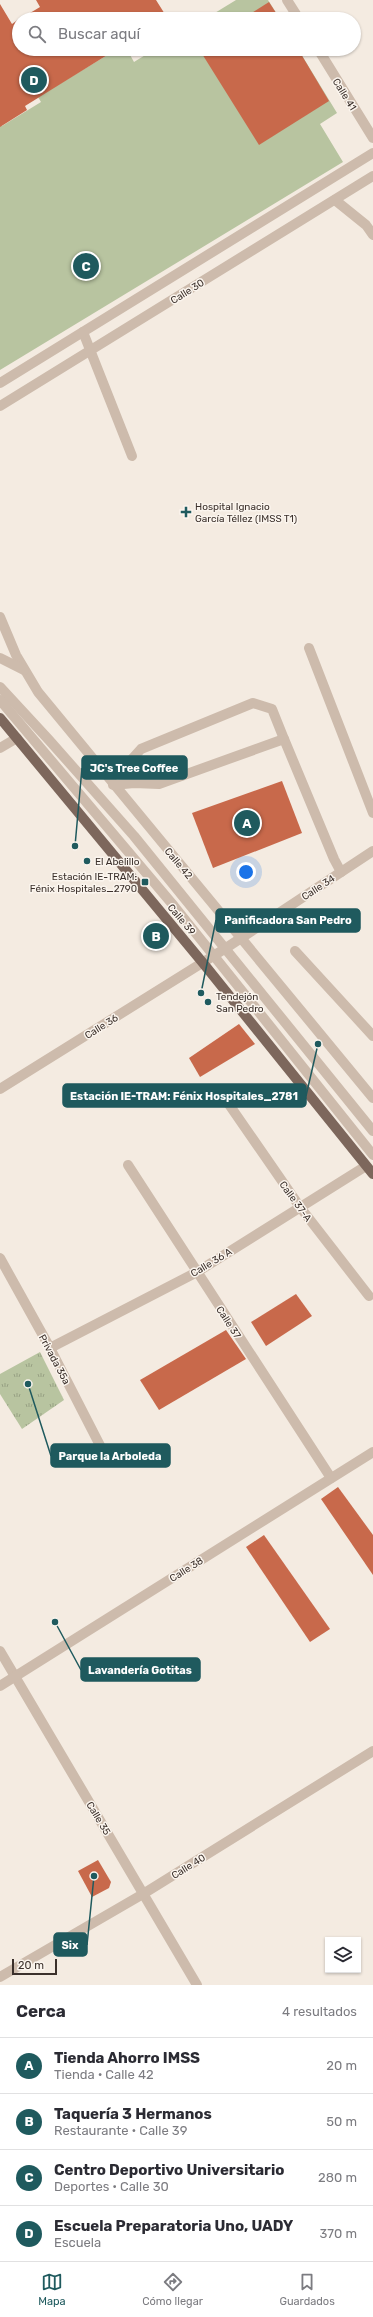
<!DOCTYPE html>
<html lang="es">
<meta charset="utf-8">
<style>
:root{--surface:#fff;--page:#f2f2f3;--text:#2b2b33;--muted:#7c7c81;--line:#e1e1e2;--accent:#1f5a5e}
body{margin:0;font-family:Rubik,sans-serif;background:var(--page);color:var(--text)}
.controls{position:absolute;right:12px;bottom:12px;display:grid;overflow:hidden;border-radius:0px;box-shadow:0 1px 3px #0004}
.controls button{width:36px;height:36px;display:grid;place-items:center;padding:0;border:0;border-bottom:1px solid var(--line);background:var(--surface);color:var(--text);font:20px sans-serif}
.scale{position:absolute;left:12px;bottom:10px;width:45px;box-sizing:border-box;padding-left:4px;border:2px solid #3b302b;border-top:0;font-size:11px;line-height:14px;white-space:nowrap;color:#3b302b;-webkit-text-stroke:3px #fbf5ee;paint-order:stroke}
.you{position:absolute;left:246px;top:872px;width:14px;height:14px;margin:-10px;border:3px solid #fff;border-radius:50%;background:#1a73e8;box-shadow:0 0 0 6px #1a73e833}
.badge{display:grid;place-items:center;width:26px;height:26px;border-radius:50%;background:var(--accent);color:#fff;font-size:13px;font-weight:700}
.pin{position:absolute;translate:-50% -50%;border:2px solid #fff;box-shadow:0 1px 4px #0006}
.list{margin:0;padding:0;list-style:none}
h2{display:flex;justify-content:space-between;align-items:center;height:52px;margin:0;padding:0 16px;font-size:17px}
h2 small{font-size:13px;font-weight:400;color:var(--muted)}
.list li{display:grid;grid-template-columns:26px 1fr auto;gap:12px;align-items:center;box-sizing:border-box;height:56px;padding:0 16px;border-top:1px solid var(--line)}
.list b{display:block;font-size:15px;white-space:nowrap}
.list p{margin:0;font-size:13px;white-space:nowrap;color:var(--muted)}
.list em{font-size:13px;font-style:normal;color:var(--muted)}
.icon{flex:none;width:22px;height:22px;fill:none;stroke:currentColor;stroke-width:2;stroke-linecap:round;stroke-linejoin:round}
.map{position:relative;flex:none;width:373px;height:1985px;overflow:hidden}
.search{position:absolute;background:var(--surface);box-shadow:0 1px 3px #0004;left:12px;right:12px;top:12px;height:44px;display:flex;align-items:center;gap:10px;box-sizing:border-box;padding:0 14px;border-radius:22px;color:var(--muted);font-size:15px}
.sheet{height:276px;background:var(--surface)}
nav{display:flex;justify-content:space-around;align-items:center;box-sizing:border-box;height:56px;border-top:1px solid var(--line);background:var(--surface);font-size:11px;color:var(--muted)}
nav a{display:grid;justify-items:center;gap:2px}
nav .on{color:var(--accent)}
.map>svg:first-child{display:block}
</style>
<div class="map">
<svg width="373" height="1985" viewBox="0 0 373 1985">
<defs>
<pattern id="grass-tufts" width="24" height="20" patternUnits="userSpaceOnUse"><rect width="24" height="20" fill="#b8c4a0"/><path d="M3 7l-1-3M5 7V3M7 7l1-3M15 17l-1-3M17 17v-4M19 17l1-3" fill="none" stroke="#97a083"/></pattern>
</defs>
<rect width="100%" height="100%" fill="#f4ebe1"/>
<!-- grass -->
<polygon fill="url(#grass-tufts)" points="40,1352 64,1400 22,1429 0,1394 0,1374"/>
<!-- garden -->
<g fill="#b8c4a0">
<polygon points="236,0 268,0 280,19 205,19"/>
<polygon points="155,49 298,49 337,113 320,124 343,162 0,370 0,124 2,126 41,102 38,97 114,51 129,53 134,62"/>
</g>
<!-- building -->
<g fill="#c8694b">
<polygon points="36,0 156,0 168,19 20,19 40,7"/>
<polygon points="269,2 280,19 242,19"/>
<polygon points="0,4 12,24 19,19 19,49 117,49 25,106 27,110 0,127"/>
<polygon points="199,49 298,49 329,101 259,145"/>
<polygon points="282,781 302,833 213,868 192,813"/>
<polygon points="239,1024 255,1044 200,1077 189,1058"/>
<polygon points="296,1294 312,1316 266,1346 251,1322"/>
<polygon points="226,1330 246,1359 159,1410 140,1380"/>
<polygon points="338,1487 373,1535 373,1575 321,1499"/>
<polygon points="264,1535 330,1629 310,1642 246,1547"/>
<polygon points="98,1860 111,1882 109,1888 92,1897 78,1871"/>
</g>
<g fill="none" stroke-linecap="round" stroke-linejoin="round">
<!-- minor -->
<g stroke="#cdbbac" stroke-width="10">
<polyline points="287,0 299,19"/>
<polyline points="318,49 373,138"/>
<polyline points="335,200 366,225 373,235"/>
<polyline points="83,332 132,456"/>
<polyline points="0,383 373,153"/>
<polyline points="0,406 373,176"/>
<polyline points="0,617 16,655 38,692 373,1098"/>
<polyline points="309,648 373,813"/>
<polyline points="0,658 24,670"/>
<polyline points="0,687 49,740 134,836 373,1131"/>
<polyline points="0,700 174,906 373,1155"/>
<polyline points="0,748 17,738"/>
<polyline points="134,783 132,759 141,749 253,703 272,709 284,739"/>
<polyline points="113,785 134,783 159,784 284,739 334,859 341,872"/>
<polyline points="295,951 373,1036"/>
<polyline points="0,1089 226,948 373,851"/>
<polyline points="228,1103 300,1207 369,1296"/>
<polyline points="128,1165 331,1478"/>
<polyline points="0,1258 50,1348 108,1461"/>
<polyline points="50,1348 197,1272 366,1166"/>
<polyline points="0,1651 197,1985"/>
<polyline points="0,1686 373,1452"/>
<polyline points="0,1977 143,1894 373,1751"/>
</g>
<!-- major -->
<polyline stroke="#7d675c" stroke-width="10" points="0,718 203,963 373,1174"/>
</g>
<!-- markers -->
<g fill="#1f5a5e" stroke="#fbf5ee" stroke-width="1.5">
<path d="M184 506h4v4h4v4h-4v4h-4v-4h-4v-4h4z"/>
<circle cx="87" cy="861" r="4"/>
<rect x="141" y="878" width="8" height="8" rx="2"/>
<circle cx="208" cy="1002" r="4"/>
</g>
<g text-anchor="middle" stroke-width="3" stroke-linejoin="round" paint-order="stroke">
<!-- street labels -->
<g font-size="10" fill="#3b302b" stroke="#fbf5ee">
<text transform="translate(345 94) rotate(58)" y="4">Calle 41</text>
<text transform="translate(187 291) rotate(-32)" y="4">Calle 30</text>
<text transform="translate(179 863) rotate(50)" y="4">Calle 42</text>
<text transform="translate(318 887) rotate(-33)" y="4">Calle 34</text>
<text transform="translate(182 919) rotate(50)" y="4">Calle 39</text>
<text transform="translate(101 1026) rotate(-32)" y="4">Calle 36</text>
<text transform="translate(296 1201) rotate(54)" y="4">Calle 37-A</text>
<text transform="translate(211 1262) rotate(-31)" y="4">Calle 36 A</text>
<text transform="translate(229 1322) rotate(57)" y="4">Calle 37</text>
<text transform="translate(55 1359) rotate(62)" y="4">Privada 35a</text>
<text transform="translate(186 1569) rotate(-32)" y="4">Calle 38</text>
<text transform="translate(99 1818) rotate(59)" y="4">Calle 35</text>
<text transform="translate(188 1866) rotate(-32)" y="4">Calle 40</text>
</g>
<!-- poi labels -->
<g font-size="10" fill="#3b302b" stroke="#fbf5ee" text-anchor="start">
<text x="195" y="510">Hospital Ignacio<tspan x="195" dy="12">García Téllez (IMSS T1)</tspan></text>
<text x="95" y="865">El Abelillo</text>
<text x="137" y="880" text-anchor="end">Estación IE-TRAM:<tspan x="137" dy="12">Fénix Hospitales_2790</tspan></text>
<text x="216" y="1000">Tendejón<tspan x="216" dy="12">San Pedro</tspan></text>
</g>
</g>
<!-- callouts -->
<path fill="none" stroke="#1f5a5e" stroke-width="1.5" d="M75 846L82 768M201 993L216 920M318 1044L306 1096M28 1384L51 1456M55 1622L81 1670M94 1876L87 1945"/>
<g fill="#1f5a5e" stroke="#fbf5ee" stroke-width="1.5">
<circle cx="75" cy="846" r="4"/>
<circle cx="201" cy="993" r="4"/>
<circle cx="318" cy="1044" r="4"/>
<circle cx="28" cy="1384" r="4"/>
<circle cx="55" cy="1622" r="4"/>
<circle cx="94" cy="1876" r="4"/>
</g>
<g fill="#1f5a5e" stroke="#1f5a5e" stroke-width="1.5">
<rect x="82" y="756" width="105" height="23" rx="4"/>
<rect x="216" y="909" width="144" height="23" rx="4"/>
<rect x="63" y="1084" width="243" height="23" rx="4"/>
<rect x="51" y="1444" width="119" height="23" rx="4"/>
<rect x="81" y="1658" width="119" height="23" rx="4"/>
<rect x="54" y="1933" width="33" height="23" rx="4"/>
</g>
<g font-size="11" text-anchor="middle" font-weight="bold" fill="#fff">
<text x="134" y="772">JC's Tree Coffee</text>
<text x="288" y="924">Panificadora San Pedro</text>
<text x="184" y="1100">Estación IE-TRAM: Fénix Hospitales_2781</text>
<text x="110" y="1460">Parque la Arboleda</text>
<text x="140" y="1674">Lavandería Gotitas</text>
<text x="70" y="1949">Six</text>
</g>
</svg>
<div class="controls">
<button><svg class="icon" aria-label="layers" viewBox="0 0 24 24"><path d="M12 4l9 5-9 5-9-5zM3 14l9 5 9-5"/></svg></button>
</div>
<div class="scale">20 m</div>
<div class="you"></div>
<div class="pin badge" style="left:247px;top:823px">A</div>
<div class="pin badge" style="left:156px;top:936px">B</div>
<div class="pin badge" style="left:86px;top:266px">C</div>
<div class="pin badge" style="left:34px;top:80px">D</div>
<div class="search"><svg class="icon" aria-label="search" viewBox="0 0 24 24"><circle cx="10" cy="10" r="6"/><path d="M15 15l6 6"/></svg>Buscar aquí</div>
</div>
<section class="sheet">
<h2>Cerca<small>4 resultados</small></h2>
<ul class="list">
<li><span class="badge">A</span><div><b>Tienda Ahorro IMSS</b><p>Tienda · Calle 42</p></div><em>20 m</em></li>
<li><span class="badge">B</span><div><b>Taquería 3 Hermanos</b><p>Restaurante · Calle 39</p></div><em>50 m</em></li>
<li><span class="badge">C</span><div><b>Centro Deportivo Universitario</b><p>Deportes · Calle 30</p></div><em>280 m</em></li>
<li><span class="badge">D</span><div><b>Escuela Preparatoria Uno, UADY</b><p>Escuela</p></div><em>370 m</em></li>
</ul>
</section>
<nav>
<a class="on"><svg class="icon" aria-label="map" viewBox="0 0 24 24"><path d="M3 6l6-2 6 2 6-2v14l-6 2-6-2-6 2zM9 4v14M15 6v14"/></svg>Mapa</a>
<a><svg class="icon" aria-label="directions" viewBox="0 0 24 24"><path d="M12 3l9 9-9 9-9-9zM9 14v-3h6M13 9l2 2-2 2"/></svg>Cómo llegar</a>
<a><svg class="icon" aria-label="saved" viewBox="0 0 24 24"><path d="M7 4h10v16l-5-4-5 4z"/></svg>Guardados</a>
</nav>
